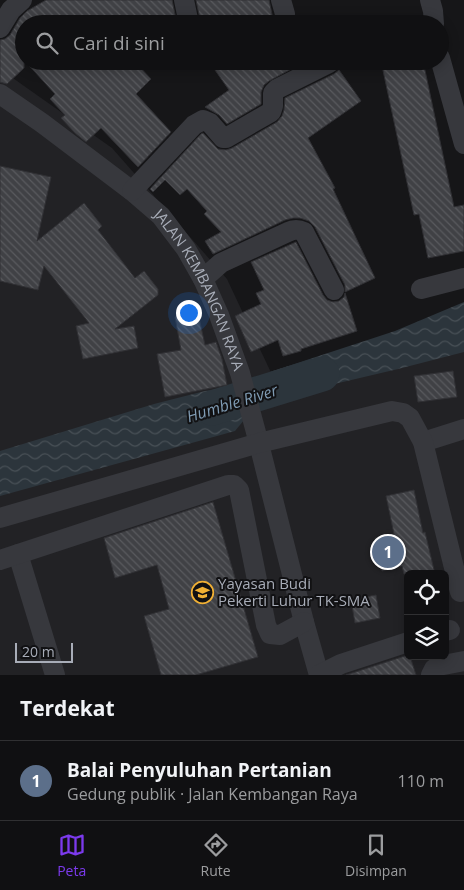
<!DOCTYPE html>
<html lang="id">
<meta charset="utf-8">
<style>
:root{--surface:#101012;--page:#1e1e20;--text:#f1f3f6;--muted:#9c9d9f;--line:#303032;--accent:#7c3aed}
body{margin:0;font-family:"Open Sans",sans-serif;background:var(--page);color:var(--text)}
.controls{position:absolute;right:15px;bottom:15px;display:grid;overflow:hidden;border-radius:8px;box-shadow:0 2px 12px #0003}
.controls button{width:45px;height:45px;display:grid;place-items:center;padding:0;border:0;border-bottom:1px solid var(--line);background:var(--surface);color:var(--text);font:25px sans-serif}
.scale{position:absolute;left:15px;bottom:12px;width:58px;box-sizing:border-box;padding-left:5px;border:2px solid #a8adb8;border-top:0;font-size:14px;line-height:18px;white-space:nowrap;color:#a8adb8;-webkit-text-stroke:4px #111113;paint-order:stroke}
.you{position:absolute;left:188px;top:312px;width:18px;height:18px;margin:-12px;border:4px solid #fff;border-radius:50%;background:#1a73e8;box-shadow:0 0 0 8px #1a73e833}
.badge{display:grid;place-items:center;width:32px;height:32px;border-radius:50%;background:var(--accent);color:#fff;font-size:16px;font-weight:700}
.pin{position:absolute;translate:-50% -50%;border:2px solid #fff;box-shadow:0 1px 5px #0006}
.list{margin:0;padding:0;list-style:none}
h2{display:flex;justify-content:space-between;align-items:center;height:65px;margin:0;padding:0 20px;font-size:21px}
h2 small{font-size:16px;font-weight:400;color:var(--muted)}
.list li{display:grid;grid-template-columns:32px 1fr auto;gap:15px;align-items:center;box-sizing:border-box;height:80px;padding:0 20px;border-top:1px solid var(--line)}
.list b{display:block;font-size:19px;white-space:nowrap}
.list p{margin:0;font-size:16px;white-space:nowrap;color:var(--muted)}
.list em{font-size:16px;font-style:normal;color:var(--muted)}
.icon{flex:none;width:28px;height:28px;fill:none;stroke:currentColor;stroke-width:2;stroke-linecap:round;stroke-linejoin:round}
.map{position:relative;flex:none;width:464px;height:675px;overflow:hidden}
.search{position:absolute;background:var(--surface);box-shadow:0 2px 12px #0003;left:15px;right:15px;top:15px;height:55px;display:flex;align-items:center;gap:12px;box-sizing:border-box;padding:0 18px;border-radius:28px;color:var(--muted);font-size:19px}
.sheet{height:145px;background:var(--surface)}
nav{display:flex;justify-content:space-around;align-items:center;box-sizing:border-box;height:70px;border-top:1px solid var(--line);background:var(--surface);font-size:14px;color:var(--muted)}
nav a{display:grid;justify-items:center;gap:2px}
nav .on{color:var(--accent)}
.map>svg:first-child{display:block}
</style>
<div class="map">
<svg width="464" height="675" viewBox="0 0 464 675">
<defs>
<pattern id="water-waves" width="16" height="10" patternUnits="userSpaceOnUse" patternTransform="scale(1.25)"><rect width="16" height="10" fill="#2c353c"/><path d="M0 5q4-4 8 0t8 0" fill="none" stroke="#485056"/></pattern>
<pattern id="building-back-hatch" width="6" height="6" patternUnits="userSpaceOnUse" patternTransform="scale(1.25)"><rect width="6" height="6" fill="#404145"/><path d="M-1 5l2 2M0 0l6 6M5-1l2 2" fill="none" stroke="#595a5e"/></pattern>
</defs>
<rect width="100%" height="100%" fill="#161618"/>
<!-- built -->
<path fill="#222225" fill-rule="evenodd" d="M0,69L112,148L227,279L275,381L464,335V675H0ZM408,574H445V656H408Z"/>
<!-- water -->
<g fill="url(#water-waves)">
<polygon points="464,302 464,352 398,369 279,397 270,372 395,331"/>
<polygon points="224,388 235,391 244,420 235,431 0,496 0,451 154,404 205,391"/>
</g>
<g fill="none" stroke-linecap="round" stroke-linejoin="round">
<!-- river -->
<polyline stroke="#2c353c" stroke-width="35" points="212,408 322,374"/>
</g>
<!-- building -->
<g fill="url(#building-back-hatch)" stroke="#303034">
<polygon points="46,0 172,0 177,24 24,24 24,68 7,84 0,82 0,40 5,39 10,35 20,18 27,11"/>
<polygon points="196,0 269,0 273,19 272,19 272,24 201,24"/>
<polygon points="25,61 134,61 151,79 136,94 171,132 138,167 101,128 86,142 75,133 61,118 65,115 50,99 55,94"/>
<polygon points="227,61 306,61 269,81 264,85 261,92 261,104 227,124 219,115 205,107 229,90 215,70"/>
<polygon points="381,61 423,61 454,207 464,205 464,251 428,258 419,214 414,215"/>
<polygon points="339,70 361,101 308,138 335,188 333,189 375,278 345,292 345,285 315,227 309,221 300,218 293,218 285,220 213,254 205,241 221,232 204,214 207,211 187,189 180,195 165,180 153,192 150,189 201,134 203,133 218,149 226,150 232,148 277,122 282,116 284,110 285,98 334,74"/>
<polygon points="0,166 51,177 37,241 84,203 102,226 98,230 135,278 144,271 158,289 158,295 115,329 134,326 138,348 83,359 76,326 89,323 44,266 38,290 0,281"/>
<polygon points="296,242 323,295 327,300 333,302 339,301 344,297 345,293 357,331 301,349 301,351 283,356 278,340 251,352 235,316 261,304 256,293 264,290 251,262"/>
<polygon points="198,313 205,345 216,342 222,359 227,385 165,397 157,354 181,350 175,317"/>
<polygon points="453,371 457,397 418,402 414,376"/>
<polygon points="414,490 423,533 425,532 435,574 404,574 402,566 382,571 375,538 394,534 386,496"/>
<polygon points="213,502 258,657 196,675 161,675 144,616 169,609 157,565 115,578 104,538"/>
<polygon points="376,595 380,618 355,623 351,600"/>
<polygon points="408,655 408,656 410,656 416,675 346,675"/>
</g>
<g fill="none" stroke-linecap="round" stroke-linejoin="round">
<!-- minor -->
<g stroke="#37383d" stroke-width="20">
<polyline points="184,0 189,24"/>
<polyline points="281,0 285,14"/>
<polyline points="430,0 433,11 434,24"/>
<polyline points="0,28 11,10 22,0"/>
<polyline points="440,58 464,144"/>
<path id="s1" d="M0,94L42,123L132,191L161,216L186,249L203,279L219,315L240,373L257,436L304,622L319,675"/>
<polyline points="132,191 194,125 203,120 210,123 223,138 226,138 271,112 273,106 273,93 277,89 329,63"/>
<path d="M203,279L221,263L288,232C294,229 298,229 304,232L334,290"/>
<polyline points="421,289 464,278"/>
<polyline points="423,442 464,429"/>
<polyline points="0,518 259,443 392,411 403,413 410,418 423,442 460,592"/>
<polyline points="18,554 55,675"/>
<polyline points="0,560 228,485 234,485 239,490 266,625 270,634 280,635 304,622"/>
<polyline points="445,631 450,630"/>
<polyline points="319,675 341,664 408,642"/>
<polyline points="431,675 434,669 438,666 464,661"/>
</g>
</g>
<!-- icons -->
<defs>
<symbol id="school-ring" viewBox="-11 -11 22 22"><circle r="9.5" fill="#111113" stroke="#f2b134" stroke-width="1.5"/><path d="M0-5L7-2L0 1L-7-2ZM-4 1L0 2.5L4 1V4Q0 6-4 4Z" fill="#f2b134"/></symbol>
</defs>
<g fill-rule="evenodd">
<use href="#school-ring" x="190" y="580" width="25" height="25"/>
</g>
<g text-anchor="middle" stroke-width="4" stroke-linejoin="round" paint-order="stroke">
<!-- street labels -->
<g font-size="15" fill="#a8adb8" stroke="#111113">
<text dy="5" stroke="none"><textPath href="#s1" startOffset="286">JALAN KEMBANGAN RAYA</textPath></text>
</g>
<!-- poi labels -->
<g font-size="15" fill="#a8adb8" stroke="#111113" text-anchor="start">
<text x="218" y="589">Yayasan Budi<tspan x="218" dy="17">Pekerti Luhur TK-SMA</tspan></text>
</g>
<!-- water labels -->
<g font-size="16" font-style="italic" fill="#7f9bb3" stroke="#111113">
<text transform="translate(232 403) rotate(-17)" y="6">Humble River</text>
</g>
</g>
</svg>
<div class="controls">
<button><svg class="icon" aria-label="locate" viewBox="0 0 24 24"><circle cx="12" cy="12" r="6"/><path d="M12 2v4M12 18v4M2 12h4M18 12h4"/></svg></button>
<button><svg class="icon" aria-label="layers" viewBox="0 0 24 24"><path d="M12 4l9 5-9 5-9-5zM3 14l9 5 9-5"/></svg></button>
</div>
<div class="scale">20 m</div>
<div class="you"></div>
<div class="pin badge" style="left:388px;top:552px;background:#5c6f8a">1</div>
<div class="search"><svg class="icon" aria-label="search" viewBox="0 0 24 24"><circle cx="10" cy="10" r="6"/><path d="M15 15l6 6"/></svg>Cari di sini</div>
</div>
<section class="sheet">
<h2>Terdekat<small></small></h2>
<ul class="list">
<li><span class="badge" style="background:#5c6f8a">1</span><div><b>Balai Penyuluhan Pertanian</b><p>Gedung publik · Jalan Kembangan Raya</p></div><em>110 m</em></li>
</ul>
</section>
<nav>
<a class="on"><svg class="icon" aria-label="map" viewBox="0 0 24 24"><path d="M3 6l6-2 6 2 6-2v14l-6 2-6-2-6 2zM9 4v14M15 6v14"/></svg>Peta</a>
<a><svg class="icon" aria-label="directions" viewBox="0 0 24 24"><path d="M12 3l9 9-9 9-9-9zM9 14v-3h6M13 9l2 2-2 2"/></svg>Rute</a>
<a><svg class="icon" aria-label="saved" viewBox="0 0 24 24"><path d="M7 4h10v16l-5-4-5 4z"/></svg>Disimpan</a>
</nav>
